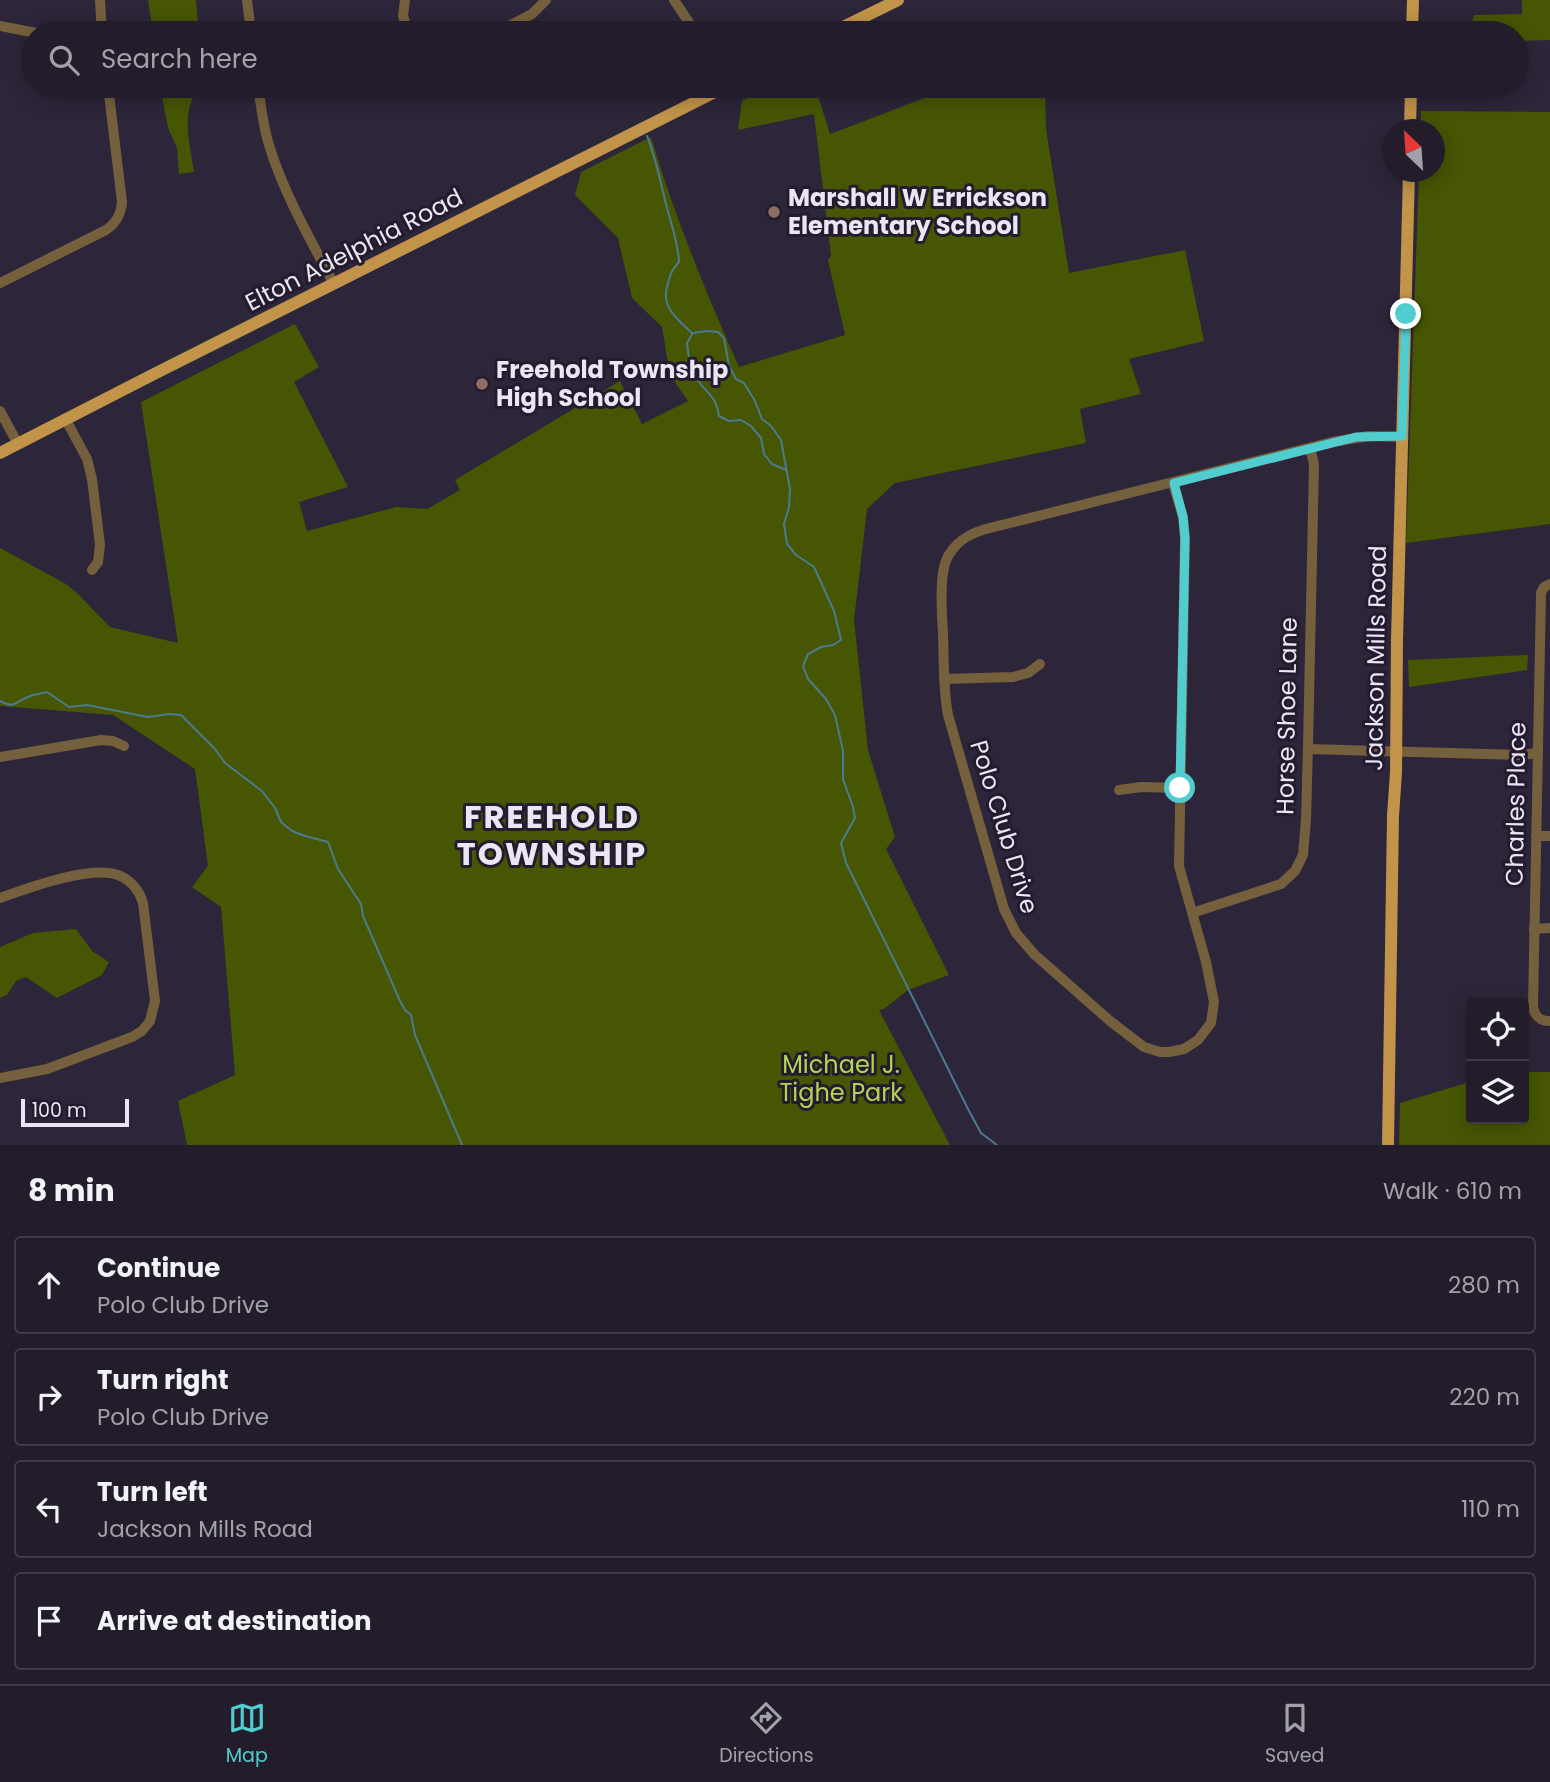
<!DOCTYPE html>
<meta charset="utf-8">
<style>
:root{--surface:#221c2b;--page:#2a2533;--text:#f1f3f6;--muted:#a2a1a9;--line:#3f3a47;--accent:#52cdcf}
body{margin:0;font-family:Poppins,sans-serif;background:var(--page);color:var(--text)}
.controls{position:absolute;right:21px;bottom:21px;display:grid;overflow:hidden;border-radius:7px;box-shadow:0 4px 18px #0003}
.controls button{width:63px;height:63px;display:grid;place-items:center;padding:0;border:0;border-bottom:2px solid var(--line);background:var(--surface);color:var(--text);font:35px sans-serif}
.compass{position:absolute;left:1382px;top:119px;width:63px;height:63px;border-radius:50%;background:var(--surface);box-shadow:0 4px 18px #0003;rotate:335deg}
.scale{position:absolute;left:21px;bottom:18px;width:108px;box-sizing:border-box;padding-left:7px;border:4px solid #eae6f3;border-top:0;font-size:19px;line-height:24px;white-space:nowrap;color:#eae6f3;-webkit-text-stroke:5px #241b2f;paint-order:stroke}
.stop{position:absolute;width:21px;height:21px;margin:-16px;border:5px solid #52cdcf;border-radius:50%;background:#fff}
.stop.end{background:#52cdcf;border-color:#fff;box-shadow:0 2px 7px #0008}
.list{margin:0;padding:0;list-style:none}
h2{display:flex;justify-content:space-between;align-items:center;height:91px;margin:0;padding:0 28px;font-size:30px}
h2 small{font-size:23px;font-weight:400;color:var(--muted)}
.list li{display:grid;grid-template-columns:46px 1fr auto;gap:21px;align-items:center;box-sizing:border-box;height:98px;margin:0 14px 14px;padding:0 14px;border:2px solid var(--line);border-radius:7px}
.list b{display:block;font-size:26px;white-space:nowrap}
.list p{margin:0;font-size:23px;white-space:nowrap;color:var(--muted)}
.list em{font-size:23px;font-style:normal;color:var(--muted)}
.icon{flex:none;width:38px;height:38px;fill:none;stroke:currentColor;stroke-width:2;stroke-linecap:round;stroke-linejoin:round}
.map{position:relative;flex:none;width:1550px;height:1145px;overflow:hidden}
.search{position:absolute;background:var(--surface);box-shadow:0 4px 18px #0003;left:21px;right:21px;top:21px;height:77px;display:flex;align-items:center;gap:18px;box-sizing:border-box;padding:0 24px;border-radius:38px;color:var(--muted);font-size:26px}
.sheet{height:539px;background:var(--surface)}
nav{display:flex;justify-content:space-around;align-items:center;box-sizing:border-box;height:98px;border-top:2px solid var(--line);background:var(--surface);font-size:19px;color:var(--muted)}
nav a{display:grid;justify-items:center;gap:4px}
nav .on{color:var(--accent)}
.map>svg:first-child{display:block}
</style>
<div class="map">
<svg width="1550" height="1145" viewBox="0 0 1550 1145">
<rect width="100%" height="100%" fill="#2d2539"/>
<!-- green -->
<g fill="#465603">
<polygon points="148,0 196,0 199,33 153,33"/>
<polygon points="1522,0 1550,0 1550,40 1517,41 1517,33 1470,33 1474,15 1522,14"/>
<path d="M160,86H198C181,117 189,138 194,172L179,174L177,148L168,128Z"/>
<path d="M772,86H815L830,134L938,93L972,86H1045L1046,129L1069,273L1185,250L1204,341L1129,359L1141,394L1080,409L1086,443L895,483L867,509L854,620L868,750L895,837L886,849L949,975L908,990L884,1009L879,1010L950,1145H187L178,1101L235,1075L221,907L192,887L208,866L195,769L113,715L0,706V548L66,584L77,593L110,627L178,643L141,402L295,324L319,367L294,382L348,487L299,502L307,531L396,507L427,509L460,490L455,480L620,381L642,424L688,401L670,375L662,327L632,298L618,238L575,195L581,172L651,137C674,216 706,292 739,367L845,335L828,260L831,256L814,114L738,130L742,101Z"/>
<polygon points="1421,111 1550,112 1550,524 1406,543 1419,172 1434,172 1434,130 1420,129"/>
<polygon points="1528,655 1527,670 1409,687 1408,660"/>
<polygon points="76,929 92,951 109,962 102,975 57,998 26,977 16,981 7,995 0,998 0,947 33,933"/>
<polygon points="1470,1029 1471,1119 1524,1119 1524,1072 1550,1072 1550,1145 1399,1145 1400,1103 1466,1083"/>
</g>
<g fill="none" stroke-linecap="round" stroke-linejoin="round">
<!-- stream -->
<g stroke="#4c7a91" stroke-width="2">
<path d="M647,136C656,158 660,181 666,204C671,224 678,242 679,262C671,271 670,275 667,287C661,307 678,320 692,333"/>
<path d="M786,470L772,464L764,454L761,438L751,426L741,420L729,421L719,416C716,397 710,396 699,382C691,370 688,357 687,343L693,333L708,331L718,332L724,338L729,366L736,379L744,383L755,401L762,419L771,426L781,440L790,489L789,507L784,524L787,544L796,555L814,567L834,611L841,640L833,645L821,647L808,654L803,666L808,679L826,699L835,715L843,751V779L853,807L855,818L841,843L846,863L968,1109L981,1133L997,1145"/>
<path d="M0,701C15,709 15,702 28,697C34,694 41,694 47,692L69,707L87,705L148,717L169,714L181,715L215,749L225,763L262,791L275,808L281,822L292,831L305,836L328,842L338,869L361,904L363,916L400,1001L405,1010L411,1015L415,1035L462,1145"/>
</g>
<!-- minor -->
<g stroke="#75603d" stroke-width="10">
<polyline points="100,0 102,33"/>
<polyline points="247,0 251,33"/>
<polyline points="405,0 403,16 409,33"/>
<polyline points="674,0 696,33"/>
<polyline points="0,26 36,33"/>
<polyline points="496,33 532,14 546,0"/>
<path d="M258,86C261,106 263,126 269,145C283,192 311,241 334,284"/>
<polyline points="402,91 405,86"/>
<path d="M0,283L106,230C116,223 121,215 122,202L108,86"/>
<polyline points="0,411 18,444"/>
<polyline points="66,420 87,459 92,479 100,545 98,562 92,570"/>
<path d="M1173,483L1183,517L1185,538L1179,866L1206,962L1214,1002L1211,1023L1198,1040L1184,1049L1169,1052H1160L1144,1047L1110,1021L1034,954L1016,933L1004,909L948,715C943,688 944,661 943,634C942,614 940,593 943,573C944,564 947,556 953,549C966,532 987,529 1006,524L1332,442L1369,436L1402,437"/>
<path d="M1550,584L1544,587L1541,593L1533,1007C1535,1017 1540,1021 1550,1021"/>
<polyline points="944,679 1013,677 1028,673 1040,664"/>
<polyline points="1308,749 1521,755 1538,753"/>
<polyline points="0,757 101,740 113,741 124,746"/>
<polyline points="1119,790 1141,787 1180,788"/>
<polyline points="1536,836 1550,836"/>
<path d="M0,898C28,888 90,865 118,875C131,880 139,890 143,903L155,1001L150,1021L142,1031L132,1037L47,1069L0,1078"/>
<polyline points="1192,913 1281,884 1295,871 1303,855 1306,820 1308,746 1314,464 1310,448"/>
<polyline points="1534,929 1550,928"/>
</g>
<!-- major -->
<g stroke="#c19449" stroke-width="12">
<polyline points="831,33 898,0"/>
<polyline points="1412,33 1413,0"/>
<polyline points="1410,130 1411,86"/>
<polyline points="0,453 158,372 727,86"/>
<polyline points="1388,1145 1393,816 1396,772 1397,640 1409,172"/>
</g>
</g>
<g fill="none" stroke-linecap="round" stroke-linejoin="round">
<!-- route -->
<polyline stroke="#52cdcf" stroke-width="9" points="1180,788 1185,538 1183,517 1174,483 1356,437 1402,436 1406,314"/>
</g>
<!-- markers -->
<g fill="#8d6e63" stroke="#241b2f" stroke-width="2.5">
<circle cx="774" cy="212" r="7"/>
<circle cx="482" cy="384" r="7"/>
</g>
<g text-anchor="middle" stroke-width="6" stroke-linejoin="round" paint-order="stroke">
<!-- poi labels -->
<g font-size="24" font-weight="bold" fill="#eae6f3" stroke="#241b2f" text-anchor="start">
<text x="788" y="206">Marshall W Errickson<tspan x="788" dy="28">Elementary School</tspan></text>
<text x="496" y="378">Freehold Township<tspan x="496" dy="28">High School</tspan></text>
</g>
<!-- street labels -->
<g font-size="24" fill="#eae6f3" stroke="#241b2f">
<text transform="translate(354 250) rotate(-27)" y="8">Elton Adelphia Road</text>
<text transform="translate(1376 658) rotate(-89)" y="8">Jackson Mills Road</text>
<text transform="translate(1287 716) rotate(-89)" y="8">Horse Shoe Lane</text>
<text transform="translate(1516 804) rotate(-89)" y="8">Charles Place</text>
<text transform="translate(1004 827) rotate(73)" y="8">Polo Club Drive</text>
</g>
<!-- park labels -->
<g font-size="24" fill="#b4d456" stroke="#241b2f">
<text x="841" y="1073">Michael J.<tspan x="841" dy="28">Tighe Park</tspan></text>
</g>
<!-- district labels -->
<g font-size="32" font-weight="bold" letter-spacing="2" fill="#eae6f3" stroke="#241b2f">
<text x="552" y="828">FREEHOLD<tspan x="552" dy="37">TOWNSHIP</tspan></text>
</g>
</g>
</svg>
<div class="controls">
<button><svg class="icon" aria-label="locate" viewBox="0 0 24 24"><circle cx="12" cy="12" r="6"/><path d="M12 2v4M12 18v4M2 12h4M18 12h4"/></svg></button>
<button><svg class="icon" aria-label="layers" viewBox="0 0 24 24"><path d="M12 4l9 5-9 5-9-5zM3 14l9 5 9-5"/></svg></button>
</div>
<svg class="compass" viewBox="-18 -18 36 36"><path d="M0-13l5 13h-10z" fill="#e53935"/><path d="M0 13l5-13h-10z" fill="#a2a1a9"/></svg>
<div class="scale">100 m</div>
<div class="stop" style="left:1180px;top:788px"></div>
<div class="stop end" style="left:1406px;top:314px"></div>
<div class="search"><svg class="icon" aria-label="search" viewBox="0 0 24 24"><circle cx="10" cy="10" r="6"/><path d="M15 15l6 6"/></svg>Search here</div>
</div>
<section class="sheet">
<h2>8 min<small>Walk · 610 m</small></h2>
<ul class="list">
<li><svg class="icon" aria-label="ahead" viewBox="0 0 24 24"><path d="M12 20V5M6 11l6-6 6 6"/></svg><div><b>Continue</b><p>Polo Club Drive</p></div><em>280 m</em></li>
<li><svg class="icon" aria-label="right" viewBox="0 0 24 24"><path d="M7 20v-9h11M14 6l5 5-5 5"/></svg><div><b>Turn right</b><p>Polo Club Drive</p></div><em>220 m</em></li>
<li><svg class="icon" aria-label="left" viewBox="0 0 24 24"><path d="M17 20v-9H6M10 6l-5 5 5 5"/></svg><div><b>Turn left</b><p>Jackson Mills Road</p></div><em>110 m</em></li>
<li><svg class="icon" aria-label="arrive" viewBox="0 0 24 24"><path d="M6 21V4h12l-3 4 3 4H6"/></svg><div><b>Arrive at destination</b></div></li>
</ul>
</section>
<nav>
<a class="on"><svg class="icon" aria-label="map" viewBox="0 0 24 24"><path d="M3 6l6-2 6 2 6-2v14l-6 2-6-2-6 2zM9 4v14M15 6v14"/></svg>Map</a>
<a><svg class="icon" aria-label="directions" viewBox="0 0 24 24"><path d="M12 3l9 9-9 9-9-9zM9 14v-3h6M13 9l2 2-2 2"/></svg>Directions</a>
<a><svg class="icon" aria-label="saved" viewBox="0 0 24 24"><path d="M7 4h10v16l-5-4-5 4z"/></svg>Saved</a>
</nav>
